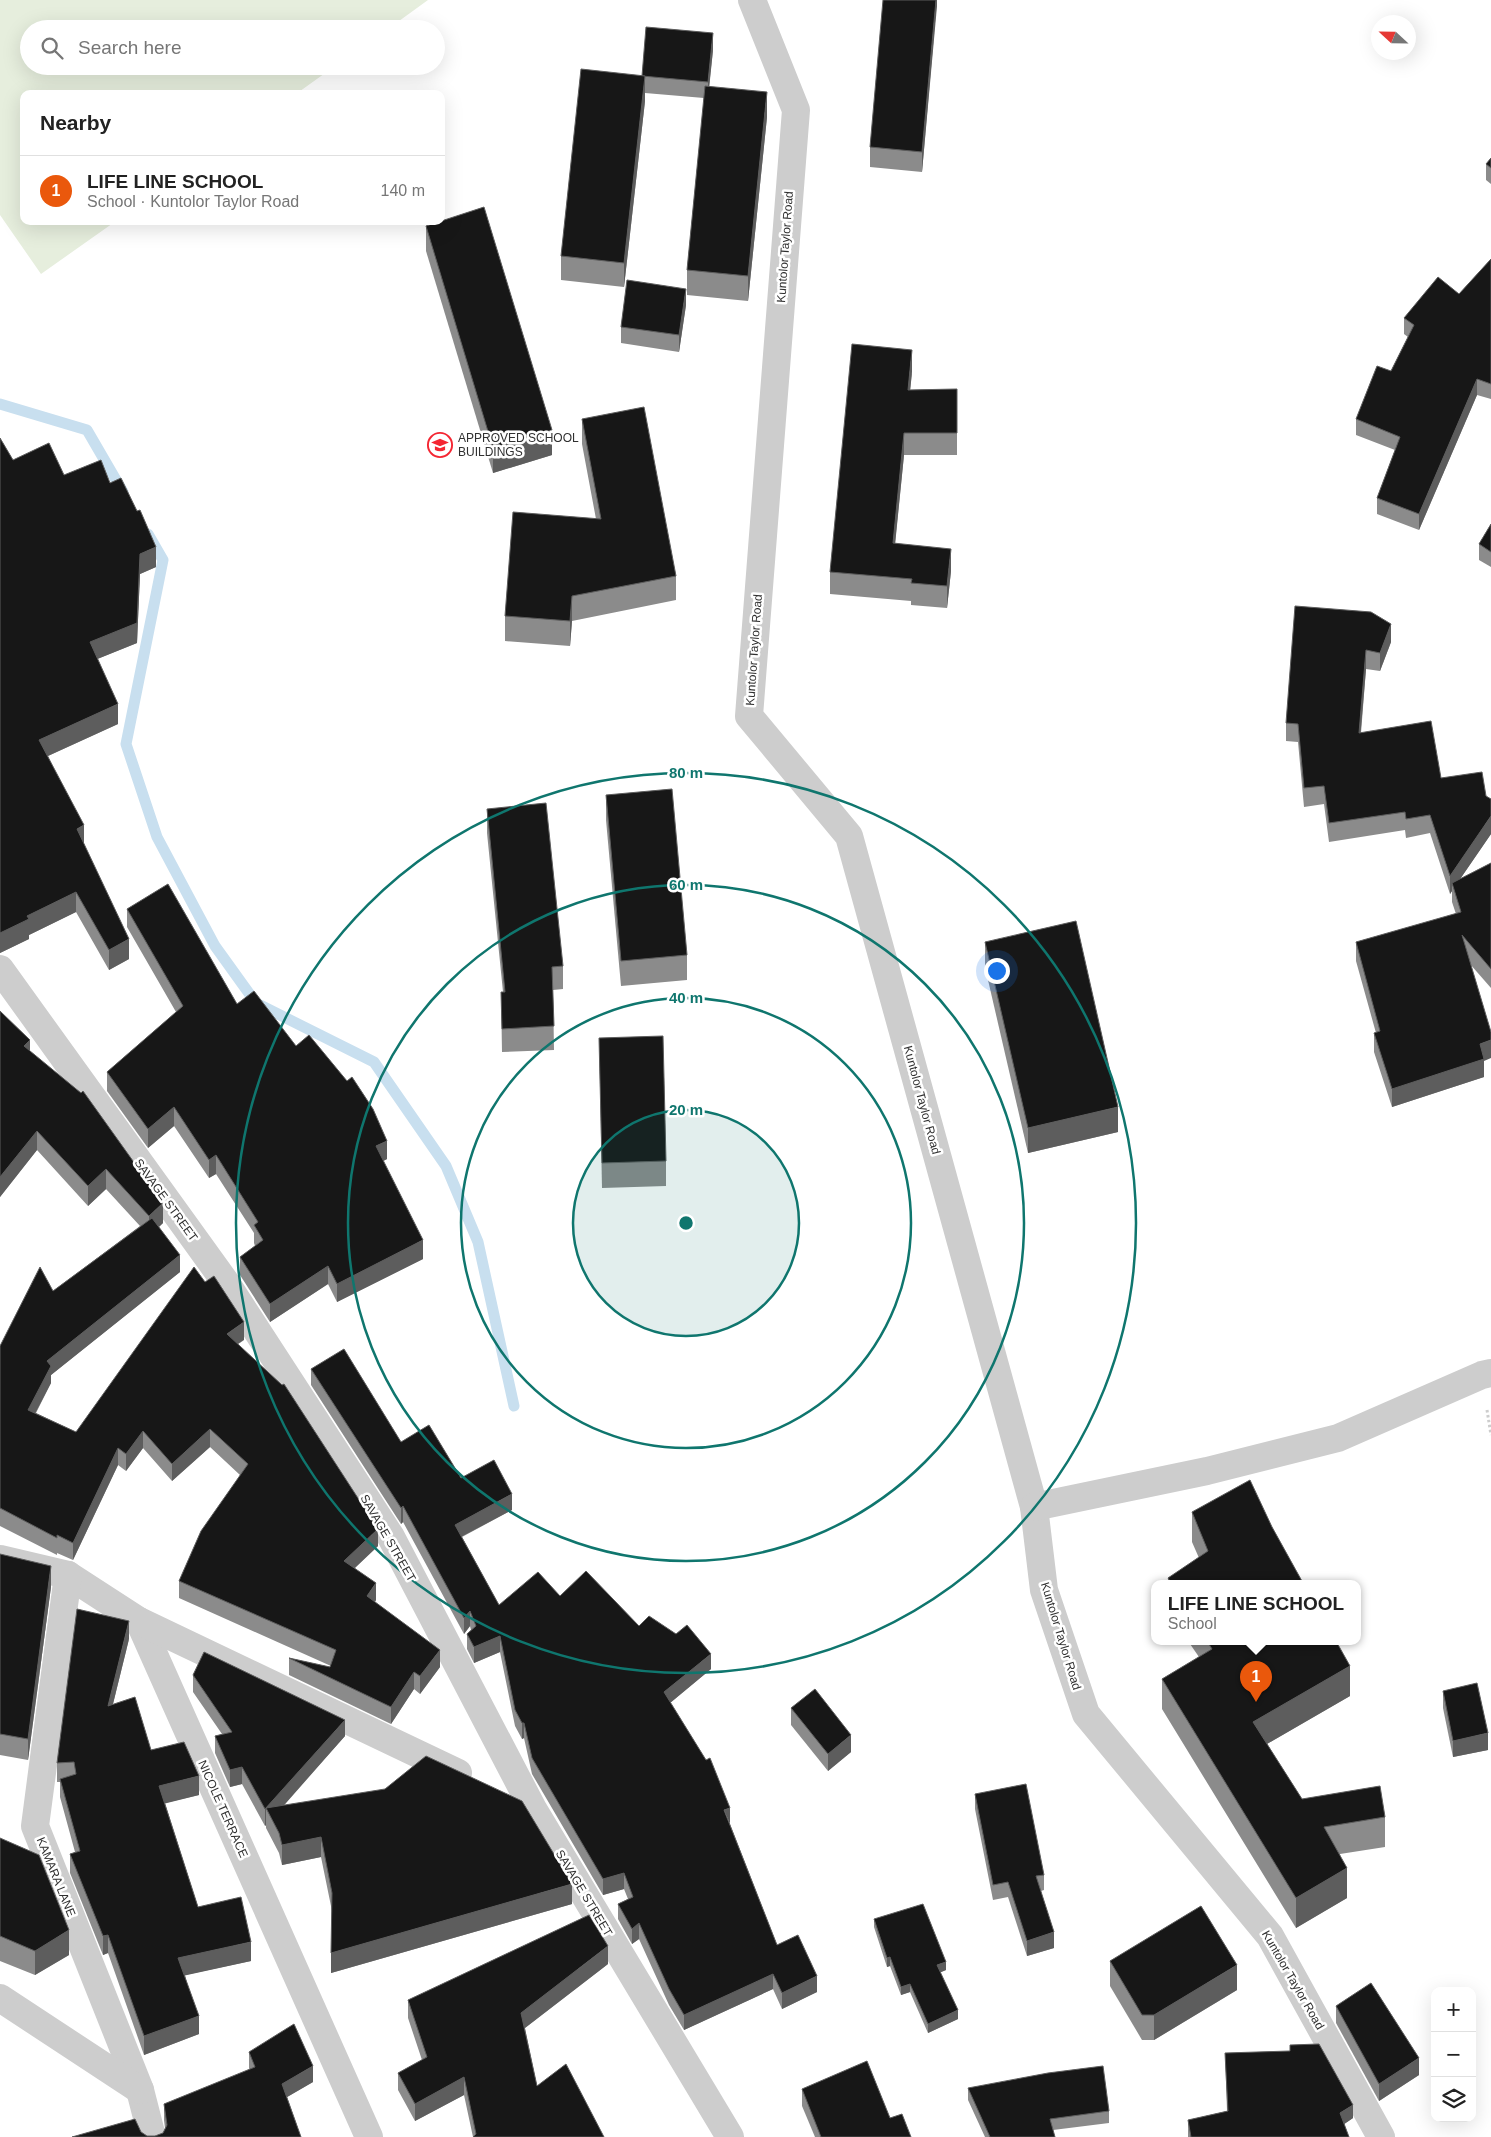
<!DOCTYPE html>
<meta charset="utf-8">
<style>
:root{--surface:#fff;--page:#f2f2f2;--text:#222;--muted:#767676;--line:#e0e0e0;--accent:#ea580c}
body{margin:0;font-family:Helvetica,sans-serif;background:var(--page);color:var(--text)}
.controls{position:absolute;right:15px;bottom:15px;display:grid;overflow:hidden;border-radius:10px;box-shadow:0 5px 20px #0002}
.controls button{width:45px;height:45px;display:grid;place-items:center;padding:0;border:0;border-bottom:1px solid var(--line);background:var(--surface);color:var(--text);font:25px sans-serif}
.compass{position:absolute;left:1371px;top:15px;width:45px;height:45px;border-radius:50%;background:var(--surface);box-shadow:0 5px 20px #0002;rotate:292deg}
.you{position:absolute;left:996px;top:970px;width:18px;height:18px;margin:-12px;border:4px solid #fff;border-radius:50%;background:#1a73e8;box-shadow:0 0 0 8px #1a73e833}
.badge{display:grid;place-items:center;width:32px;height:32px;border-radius:50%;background:var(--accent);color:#fff;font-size:16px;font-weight:700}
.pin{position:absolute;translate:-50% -41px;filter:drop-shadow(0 1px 2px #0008)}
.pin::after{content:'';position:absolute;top:26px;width:18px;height:15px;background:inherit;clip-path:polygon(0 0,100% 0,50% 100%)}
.popup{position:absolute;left:1151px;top:1580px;width:210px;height:65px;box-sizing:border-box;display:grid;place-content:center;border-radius:10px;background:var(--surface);filter:drop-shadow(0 1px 4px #0005);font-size:16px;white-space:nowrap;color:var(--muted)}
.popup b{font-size:19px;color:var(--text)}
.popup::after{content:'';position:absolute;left:50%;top:100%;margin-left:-10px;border:10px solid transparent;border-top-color:var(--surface)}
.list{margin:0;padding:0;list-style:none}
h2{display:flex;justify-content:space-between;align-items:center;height:65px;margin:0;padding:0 20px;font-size:21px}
h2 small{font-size:16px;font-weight:400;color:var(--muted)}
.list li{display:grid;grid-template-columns:32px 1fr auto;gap:15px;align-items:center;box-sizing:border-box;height:70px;padding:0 20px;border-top:1px solid var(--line)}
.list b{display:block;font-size:19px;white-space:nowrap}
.list p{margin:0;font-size:16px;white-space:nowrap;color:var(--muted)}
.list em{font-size:16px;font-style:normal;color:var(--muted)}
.icon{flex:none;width:28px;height:28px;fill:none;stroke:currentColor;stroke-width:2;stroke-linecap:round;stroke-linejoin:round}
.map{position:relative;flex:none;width:1491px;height:2137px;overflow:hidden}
.search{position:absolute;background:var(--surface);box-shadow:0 5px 20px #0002;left:20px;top:20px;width:425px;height:55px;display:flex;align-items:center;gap:12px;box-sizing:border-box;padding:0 18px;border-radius:28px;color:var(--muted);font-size:19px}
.panel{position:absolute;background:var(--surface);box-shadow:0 5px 20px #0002;left:20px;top:90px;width:425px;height:135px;border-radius:10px}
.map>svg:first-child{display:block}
</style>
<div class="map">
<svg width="1491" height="2137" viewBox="0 0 1491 2137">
<rect width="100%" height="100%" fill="#fff"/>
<!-- green -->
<polygon fill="#e6eedd" points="0,0 428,0 388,29 29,29 29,66 335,66 296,94 24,94 24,221 116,221 41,274 0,215"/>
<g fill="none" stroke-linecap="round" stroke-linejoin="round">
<!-- stream -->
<g stroke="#c8dfef" stroke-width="11">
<polyline points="0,404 87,430 123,492"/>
<polyline points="148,534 163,560 126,744 157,837 215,946 256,1003 374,1062 446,1166 478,1242 514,1406"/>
</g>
<!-- path -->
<polyline stroke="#cdcdcd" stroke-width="3" stroke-dasharray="2.5 2.5" stroke-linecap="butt" points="1487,1410 1491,1435"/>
<!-- street -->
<g stroke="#cdcdcd" stroke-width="28">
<polyline points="752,0 796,110 749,716 849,836 1034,1507 1044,1590 1086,1714 1270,1936 1381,2137"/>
<polyline points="0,969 224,1280 391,1537 533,1809 730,2137"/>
<polyline points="1034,1507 1207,1471 1338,1438 1482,1375 1491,1373"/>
<polyline points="0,1559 68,1575 139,1621 369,2137"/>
<polyline points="68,1575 35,1826 140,2090 152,2137"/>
<polyline points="139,1621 458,1773"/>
<polyline points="0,1998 140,2090"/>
</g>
</g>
<!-- wall -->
<g fill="#8b8b8b">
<polygon points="937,0 922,172 870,167 870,147"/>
<polygon points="713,50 709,86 767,117 748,301 687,295 687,270 704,98 645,93 645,101 624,287 561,280 561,256 642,76"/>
<polygon points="1491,158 1491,184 1486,180 1486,164"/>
<polygon points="426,226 552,455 493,473 426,251"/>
<polygon points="1491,259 1491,399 1477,395 1419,530 1377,514 1377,498 1395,450 1356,435 1356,419 1391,371 1408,337 1404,334 1404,318 1459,294"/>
<polygon points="686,305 679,352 621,343 621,327"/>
<polygon points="912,372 910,390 957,389 957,455 904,455 895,543 951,571 947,608 911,605 911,601 830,594 830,572"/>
<polygon points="582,419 676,576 676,600 572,621 570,646 505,641 505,616 596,519 582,444"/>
<polygon points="0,438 13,460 64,475 110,483 156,567 140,574 137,643 97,659 118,724 48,756 84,844 129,959 109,970 76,912 29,935 29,939 0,953"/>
<polygon points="1491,524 1491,567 1479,560 1479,544"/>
<polygon points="1391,624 1391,642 1380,671 1366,669 1361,733 1441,778 1491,834 1460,879 1491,863 1491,988 1470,964 1484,1061 1484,1077 1392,1107 1374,1052 1374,1033 1376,1033 1356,961 1356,942 1456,914 1452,902 1452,891 1450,894 1430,833 1406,838 1405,830 1329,842 1324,804 1304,807 1298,742 1286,741 1286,723"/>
<polygon points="606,795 687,955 687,980 621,986 606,820"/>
<polygon points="487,809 563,966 563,989 553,990 554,1050 502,1052 501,992 503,992 487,833"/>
<polygon points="127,909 237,1004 296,1046 387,1159 383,1161 423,1259 337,1302 328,1284 270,1322 240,1275 240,1257 255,1246 254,1243 254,1233 216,1174 209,1178 174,1126 148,1148 107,1091 107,1072 176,1012 127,927"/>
<polygon points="985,942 1118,1132 1028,1153 985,967"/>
<polygon points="0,1011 30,1051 163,1223 159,1227 180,1272 51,1375 51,1383 36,1413 76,1432 244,1340 238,1344 378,1546 355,1568 376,1600 375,1602 440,1667 420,1694 414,1689 391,1724 289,1675 289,1658 330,1667 331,1666 179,1598 179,1581 240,1475 210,1447 172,1481 143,1448 126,1471 118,1465 73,1560 57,1553 57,1555 0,1526 0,1346 53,1291 140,1226 106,1189 88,1206 37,1150 0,1197"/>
<polygon points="599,1038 666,1161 666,1186 602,1188"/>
<polygon points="311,1369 401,1442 461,1478 512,1510 462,1537 499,1605 560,1596 639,1626 711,1669 670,1703 730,1824 777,1945 817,1992 782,2009 773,1989 684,2030 669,2005 639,1939 632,1944 618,1919 618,1904 628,1899 624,1889 603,1895 532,1774 524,1738 522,1739 515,1726 500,1652 474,1663 467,1649 467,1634 471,1630 470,1626 464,1634 403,1522 401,1524 311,1385"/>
<polygon points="1192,1512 1272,1527 1303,1583 1168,1583 1168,1578 1199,1558 1192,1542"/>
<polygon points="0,1554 51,1587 28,1760 0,1755"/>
<polygon points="129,1639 113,1704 151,1750 199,1795 165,1803 198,1907 251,1961 185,1975 199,2034 144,2055 108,1953 103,1955 70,1873 70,1854 75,1852 60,1797 60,1782 57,1782 57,1763"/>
<polygon points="1188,1641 1336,1641 1350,1696 1267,1744 1302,1799 1385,1817 1385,1847 1340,1854 1347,1898 1296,1928 1162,1709 1162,1679 1199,1657"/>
<polygon points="193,1675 345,1736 283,1805 572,1904 331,1973 332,1911 321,1857 282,1865 279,1853 266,1828 266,1825 265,1826 242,1784 230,1787 215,1753 215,1736 222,1734 193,1692"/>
<polygon points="1443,1691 1488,1750 1453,1757 1443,1708"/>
<polygon points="791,1708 851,1752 828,1771 791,1725"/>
<polygon points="975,1794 1044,1875 1044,1890 1041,1891 1054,1948 1027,1956 1008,1897 993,1900 975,1809"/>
<polygon points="0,1838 69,1955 35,1975 0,1961"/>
<polygon points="874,1919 946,1970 940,1972 958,2019 928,2033 910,1992 901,1995 890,1966 887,1967 874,1927"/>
<polygon points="1110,1961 1237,1990 1154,2040 1142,2040 1110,1986"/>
<polygon points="608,1964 525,2028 537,2086 473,2137 464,2095 415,2121 398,2090 398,2073 422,2060 408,2018 408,2000"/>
<polygon points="1336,2006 1419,2075 1379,2101 1336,2023"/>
<polygon points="249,2052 313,2082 287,2097 301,2137 72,2137 141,2132 147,2136 155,2136 163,2133 165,2128 164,2120 164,2104 250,2070 249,2068"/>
<polygon points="1225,2053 1353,2118 1344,2124 1349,2137 1188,2137 1188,2120 1227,2111"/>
<polygon points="968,2088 1109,2111 1109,2123 1053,2130 1055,2137 985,2137 968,2100"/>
<polygon points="802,2089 890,2118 911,2137 815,2137 802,2106"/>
</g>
<!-- shaded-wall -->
<g fill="#5d5d5d">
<polygon points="936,0 937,0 937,6 922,172 922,152"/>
<polygon points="713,33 713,50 708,99 708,82"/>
<polygon points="645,76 645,101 624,287 624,263"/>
<polygon points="767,92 767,117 748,301 748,276"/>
<polygon points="686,289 686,305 679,352 679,335"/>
<polygon points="912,350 912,372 908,412 908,390"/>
<polygon points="1477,379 1477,395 1419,530 1419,514"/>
<polygon points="552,430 552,455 493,473 493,448"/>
<polygon points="904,433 904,455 893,565 893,543"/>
<polygon points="156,547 156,567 140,574 137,643 90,662 90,642 140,554"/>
<polygon points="951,549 951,571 947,608 947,586"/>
<polygon points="572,596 572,621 570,646 570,621"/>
<polygon points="1391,624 1391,642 1380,671 1380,653"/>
<polygon points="1366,650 1366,669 1359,751 1359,733"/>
<polygon points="118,704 118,724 39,760 39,740"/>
<polygon points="1491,816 1491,834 1454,888 1452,883 1452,891 1450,894 1450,876"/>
<polygon points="84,825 84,845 77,829"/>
<polygon points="76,892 76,912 29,935 29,939 0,953 0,933 27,916"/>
<polygon points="129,939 129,959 109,970 109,950"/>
<polygon points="30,1040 30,1060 24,1046"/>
<polygon points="1491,1040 1491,1058 1484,1061 1484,1077 1392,1107 1392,1089 1480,1044"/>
<polygon points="174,1107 174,1126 148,1148 148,1129"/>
<polygon points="1118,1107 1118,1132 1028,1153 1028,1128"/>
<polygon points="37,1131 37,1150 0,1197 0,1177"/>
<polygon points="387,1141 387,1159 376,1165 376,1146"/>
<polygon points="216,1155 216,1174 209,1178 209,1160"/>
<polygon points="106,1169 106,1189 88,1206 88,1186"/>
<polygon points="163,1203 163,1223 149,1236 149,1216"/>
<polygon points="423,1240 423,1259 337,1302 337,1284"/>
<polygon points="180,1255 180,1272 51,1375 51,1383 28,1427 28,1410 47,1361"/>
<polygon points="328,1266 328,1284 270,1322 270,1304"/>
<polygon points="244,1322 244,1340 227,1351 227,1334"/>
<polygon points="210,1429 210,1447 172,1481 172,1464"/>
<polygon points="143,1431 143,1448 126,1471 126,1454"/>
<polygon points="118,1448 118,1465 73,1560 73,1543"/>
<polygon points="512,1494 512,1510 455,1540 455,1525"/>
<polygon points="403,1506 403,1522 401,1524 401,1508"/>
<polygon points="378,1529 378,1546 344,1578 344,1561"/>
<polygon points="51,1566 51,1587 28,1760 28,1739"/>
<polygon points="376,1583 376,1600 367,1613 367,1596"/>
<polygon points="470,1611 470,1626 464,1634 464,1618"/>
<polygon points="129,1621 129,1639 108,1724 108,1706"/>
<polygon points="500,1636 500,1652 474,1663 474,1647"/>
<polygon points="440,1650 440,1667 420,1694 420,1676"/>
<polygon points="711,1654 711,1669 664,1708 664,1692"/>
<polygon points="1350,1666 1350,1696 1253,1752 1253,1722"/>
<polygon points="414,1672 414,1689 391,1724 391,1707"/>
<polygon points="345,1720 345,1736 272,1819 266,1808 266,1825 265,1826 265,1809"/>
<polygon points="522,1723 524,1723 524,1738 522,1739"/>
<polygon points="1488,1733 1488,1750 1453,1757 1453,1741"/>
<polygon points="851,1735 851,1752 828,1771 828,1754"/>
<polygon points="242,1767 242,1784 230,1787 230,1770"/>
<polygon points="199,1776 199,1795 159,1805 159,1786"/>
<polygon points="730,1808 730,1824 724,1810"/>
<polygon points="321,1837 321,1857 282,1865 282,1845"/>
<polygon points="1347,1868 1347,1898 1296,1928 1296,1898"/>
<polygon points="624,1873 624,1889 603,1895 603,1879"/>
<polygon points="572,1884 572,1904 331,1973 331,1953"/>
<polygon points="639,1923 639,1939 632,1944 632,1929"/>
<polygon points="69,1930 69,1955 35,1975 35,1951"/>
<polygon points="1054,1932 1054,1948 1027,1956 1027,1941"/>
<polygon points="108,1935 108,1953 103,1955 103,1936"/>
<polygon points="251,1942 251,1961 178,1977 178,1958"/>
<polygon points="608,1946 608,1964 521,2031 521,2013"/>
<polygon points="890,1957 890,1966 887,1967 887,1958"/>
<polygon points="946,1962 946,1970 937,1974 937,1965"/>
<polygon points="1237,1965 1237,1990 1154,2040 1154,2015"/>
<polygon points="773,1974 773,1989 684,2030 684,2015"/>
<polygon points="817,1976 817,1992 782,2009 782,1993"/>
<polygon points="910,1984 910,1992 901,1995 901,1987"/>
<polygon points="958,2010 958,2019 928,2033 928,2024"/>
<polygon points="199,2016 199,2034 144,2055 144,2036"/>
<polygon points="1419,2058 1419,2075 1379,2101 1379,2084"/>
<polygon points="313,2066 313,2082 282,2100 282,2084"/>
<polygon points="464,2077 464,2095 415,2121 415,2104"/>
<polygon points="1353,2105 1353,2118 1340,2127 1340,2113"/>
</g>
<!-- building -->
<g fill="#171717" stroke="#5d5d5d">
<polygon points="883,0 936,0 922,152 870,147"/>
<polygon points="646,27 713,33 708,82 642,76"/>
<polygon points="581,69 645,76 624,263 561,256"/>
<polygon points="705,86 767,92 748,276 687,270"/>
<polygon points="1491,158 1491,168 1486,164"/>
<polygon points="484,207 552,430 493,448 426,226"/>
<polygon points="1491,259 1491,384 1477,379 1419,514 1377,498 1400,437 1356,419 1377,366 1391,371 1414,325 1404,318 1438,277 1459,294"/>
<polygon points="627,280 686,289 679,335 621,327"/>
<polygon points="852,344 912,350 908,390 957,389 957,433 904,433 893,543 951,549 947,586 911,583 912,579 830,572"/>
<polygon points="644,407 676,576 572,596 570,621 505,616 513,512 601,519 582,419"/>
<polygon points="0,438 13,460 49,443 64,475 101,460 110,483 121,478 137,511 140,510 156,547 140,554 137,623 90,642 118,704 39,740 84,825 77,829 129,939 109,950 76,892 27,916 29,919 0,933"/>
<polygon points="1491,524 1491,552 1479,544"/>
<polygon points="1295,606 1371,612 1391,624 1380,653 1366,650 1359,733 1431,721 1441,778 1482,772 1486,796 1491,799 1491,816 1450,876 1430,815 1406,819 1405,812 1329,823 1324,786 1304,788 1298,724 1286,723"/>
<polygon points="672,789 687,955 621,961 606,795"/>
<polygon points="546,803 563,966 552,967 554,1026 502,1029 501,992 505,992 487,809"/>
<polygon points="1491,863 1491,969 1462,935 1491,1032 1491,1040 1480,1044 1484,1059 1392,1089 1374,1033 1380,1031 1356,942 1461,912 1452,883"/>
<polygon points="168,884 237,1004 254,991 296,1046 309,1035 347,1081 352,1077 373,1109 387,1141 376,1146 423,1240 337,1284 328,1266 270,1304 240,1257 263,1240 254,1225 258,1222 216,1155 209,1160 174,1107 148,1129 107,1072 183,1006 127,909"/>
<polygon points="1076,921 1118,1107 1028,1128 985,942"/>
<polygon points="0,1011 30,1040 24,1046 81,1093 83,1091 163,1203 149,1216 106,1169 88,1186 37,1131 0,1177"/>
<polygon points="663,1036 666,1161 602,1163 599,1038"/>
<polygon points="152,1218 180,1255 47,1361 51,1366 28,1410 76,1432 194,1267 205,1282 214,1276 244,1322 227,1334 282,1385 284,1384 378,1529 344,1561 376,1583 367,1596 440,1650 420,1676 414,1672 391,1707 289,1658 330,1667 336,1650 179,1581 201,1531 248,1464 210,1429 172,1464 143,1431 126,1454 118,1448 73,1543 57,1535 57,1538 0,1508 0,1346 40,1267 53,1291"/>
<polygon points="344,1349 401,1442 429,1425 461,1478 494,1460 512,1494 455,1525 499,1605 538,1572 560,1596 586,1571 639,1626 649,1616 676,1634 687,1625 711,1654 664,1692 706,1760 710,1758 730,1808 724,1810 777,1945 798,1935 817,1976 782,1993 773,1974 684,2015 669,1989 639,1923 632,1929 618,1904 633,1897 624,1873 603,1879 532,1758 524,1723 522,1723 515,1710 500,1636 474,1647 467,1634 476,1626 470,1611 464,1618 403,1506 401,1508 311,1369"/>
<polygon points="1250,1480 1272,1527 1303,1583 1171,1583 1168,1578 1208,1551 1192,1512"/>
<polygon points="0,1554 51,1566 28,1739 0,1734"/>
<polygon points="77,1609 129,1621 108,1706 135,1697 151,1750 184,1742 199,1776 159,1786 198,1907 241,1897 251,1942 178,1958 199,2016 144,2036 108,1935 103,1936 70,1854 80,1851 60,1779 76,1774 74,1762 57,1763"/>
<polygon points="1207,1641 1336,1641 1350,1666 1253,1722 1302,1799 1380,1786 1385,1817 1324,1827 1347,1868 1296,1898 1162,1679 1212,1649"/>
<polygon points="204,1652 345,1720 265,1809 242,1767 230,1770 215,1736 232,1732 193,1675"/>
<polygon points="1477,1683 1488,1733 1453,1741 1443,1691"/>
<polygon points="815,1689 851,1735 828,1754 791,1708"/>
<polygon points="426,1756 522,1801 572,1884 331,1953 332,1893 321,1837 282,1845 279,1833 266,1808 385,1789"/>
<polygon points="1026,1784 1044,1875 1036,1876 1054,1932 1027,1941 1008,1882 993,1885 975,1794"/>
<polygon points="0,1838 39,1855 69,1930 35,1951 0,1936"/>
<polygon points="923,1904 946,1962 937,1965 958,2010 928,2024 910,1984 901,1987 890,1957 887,1958 874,1919"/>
<polygon points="1201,1906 1237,1965 1154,2015 1142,2015 1110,1961"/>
<polygon points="589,1915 608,1946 521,2013 537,2086 566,2064 604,2137 473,2137 476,2134 464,2077 415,2104 398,2073 427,2057 408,2000"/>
<polygon points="1371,1983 1419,2058 1379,2084 1336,2006"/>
<polygon points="294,2024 313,2066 282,2084 301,2137 72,2137 135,2119 141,2132 147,2136 155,2136 163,2133 167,2125 164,2104 255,2067 249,2052"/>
<polygon points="1319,2044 1353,2105 1340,2113 1349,2137 1191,2137 1188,2120 1228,2111 1225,2053 1290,2051 1290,2045"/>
<polygon points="867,2061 890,2118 902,2114 911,2137 821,2137 802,2089"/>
<polygon points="1103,2066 1109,2111 1050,2119 1055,2137 990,2137 968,2088 1048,2073"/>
</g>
<!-- distance rings -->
<circle cx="686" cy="1223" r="113" fill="#0f766e" fill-opacity=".12"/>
<g fill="none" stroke="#0f766e" stroke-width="2.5">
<circle cx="686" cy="1223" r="113"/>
<circle cx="686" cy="1223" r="225"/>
<circle cx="686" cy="1223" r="338"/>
<circle cx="686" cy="1223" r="450"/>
</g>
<!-- icons -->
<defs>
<symbol id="school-ring" viewBox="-11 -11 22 22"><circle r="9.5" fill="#fff" stroke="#f42632" stroke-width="1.5"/><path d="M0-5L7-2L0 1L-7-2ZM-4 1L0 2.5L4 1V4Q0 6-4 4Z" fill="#f42632"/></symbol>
</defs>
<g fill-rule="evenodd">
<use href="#school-ring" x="426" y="431" width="28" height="28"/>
</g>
<g text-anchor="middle" stroke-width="5" stroke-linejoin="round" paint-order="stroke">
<!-- street labels -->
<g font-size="12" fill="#303030" stroke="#fff">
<text transform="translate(785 247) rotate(-86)" y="4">Kuntolor Taylor Road</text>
<text transform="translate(754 650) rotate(-86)" y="4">Kuntolor Taylor Road</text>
<text transform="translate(922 1100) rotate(75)" y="4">Kuntolor Taylor Road</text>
<text transform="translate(166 1200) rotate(54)" y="4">SAVAGE STREET</text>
<text transform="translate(388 1538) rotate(60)" y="4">SAVAGE STREET</text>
<text transform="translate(1061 1636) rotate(73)" y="4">Kuntolor Taylor Road</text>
<text transform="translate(223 1809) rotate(66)" y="4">NICOLE TERRACE</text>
<text transform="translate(56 1877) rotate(68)" y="4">KAMARA LANE</text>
<text transform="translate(584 1893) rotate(59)" y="4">SAVAGE STREET</text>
<text transform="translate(1293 1980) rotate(60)" y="4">Kuntolor Taylor Road</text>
</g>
<!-- poi labels -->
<g font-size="12" fill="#303030" stroke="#fff" text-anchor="start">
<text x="458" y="442">APPROVED SCHOOL<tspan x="458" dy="14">BUILDINGS</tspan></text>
</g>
</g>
<circle cx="686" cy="1223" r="8" fill="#0f766e" stroke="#fff" stroke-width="2.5"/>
<g font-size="15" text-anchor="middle" font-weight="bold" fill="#0f766e" stroke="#fff" stroke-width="5" stroke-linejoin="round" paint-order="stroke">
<text x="686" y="778">80 m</text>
<text x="686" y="890">60 m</text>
<text x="686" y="1003">40 m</text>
<text x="686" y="1115">20 m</text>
</g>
</svg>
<div class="controls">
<button>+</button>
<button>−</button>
<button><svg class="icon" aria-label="layers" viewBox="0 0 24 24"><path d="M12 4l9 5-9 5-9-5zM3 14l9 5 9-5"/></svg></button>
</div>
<svg class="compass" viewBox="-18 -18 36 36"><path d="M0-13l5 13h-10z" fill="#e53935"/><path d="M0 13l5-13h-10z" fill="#767676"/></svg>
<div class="you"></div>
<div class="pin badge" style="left:1256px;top:1702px">1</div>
<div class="popup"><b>LIFE LINE SCHOOL</b>School</div>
<div class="search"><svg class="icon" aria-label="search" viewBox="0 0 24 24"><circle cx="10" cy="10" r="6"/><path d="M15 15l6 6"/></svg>Search here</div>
<section class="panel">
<h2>Nearby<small></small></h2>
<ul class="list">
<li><span class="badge">1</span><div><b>LIFE LINE SCHOOL</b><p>School · Kuntolor Taylor Road</p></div><em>140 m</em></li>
</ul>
</section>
</div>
